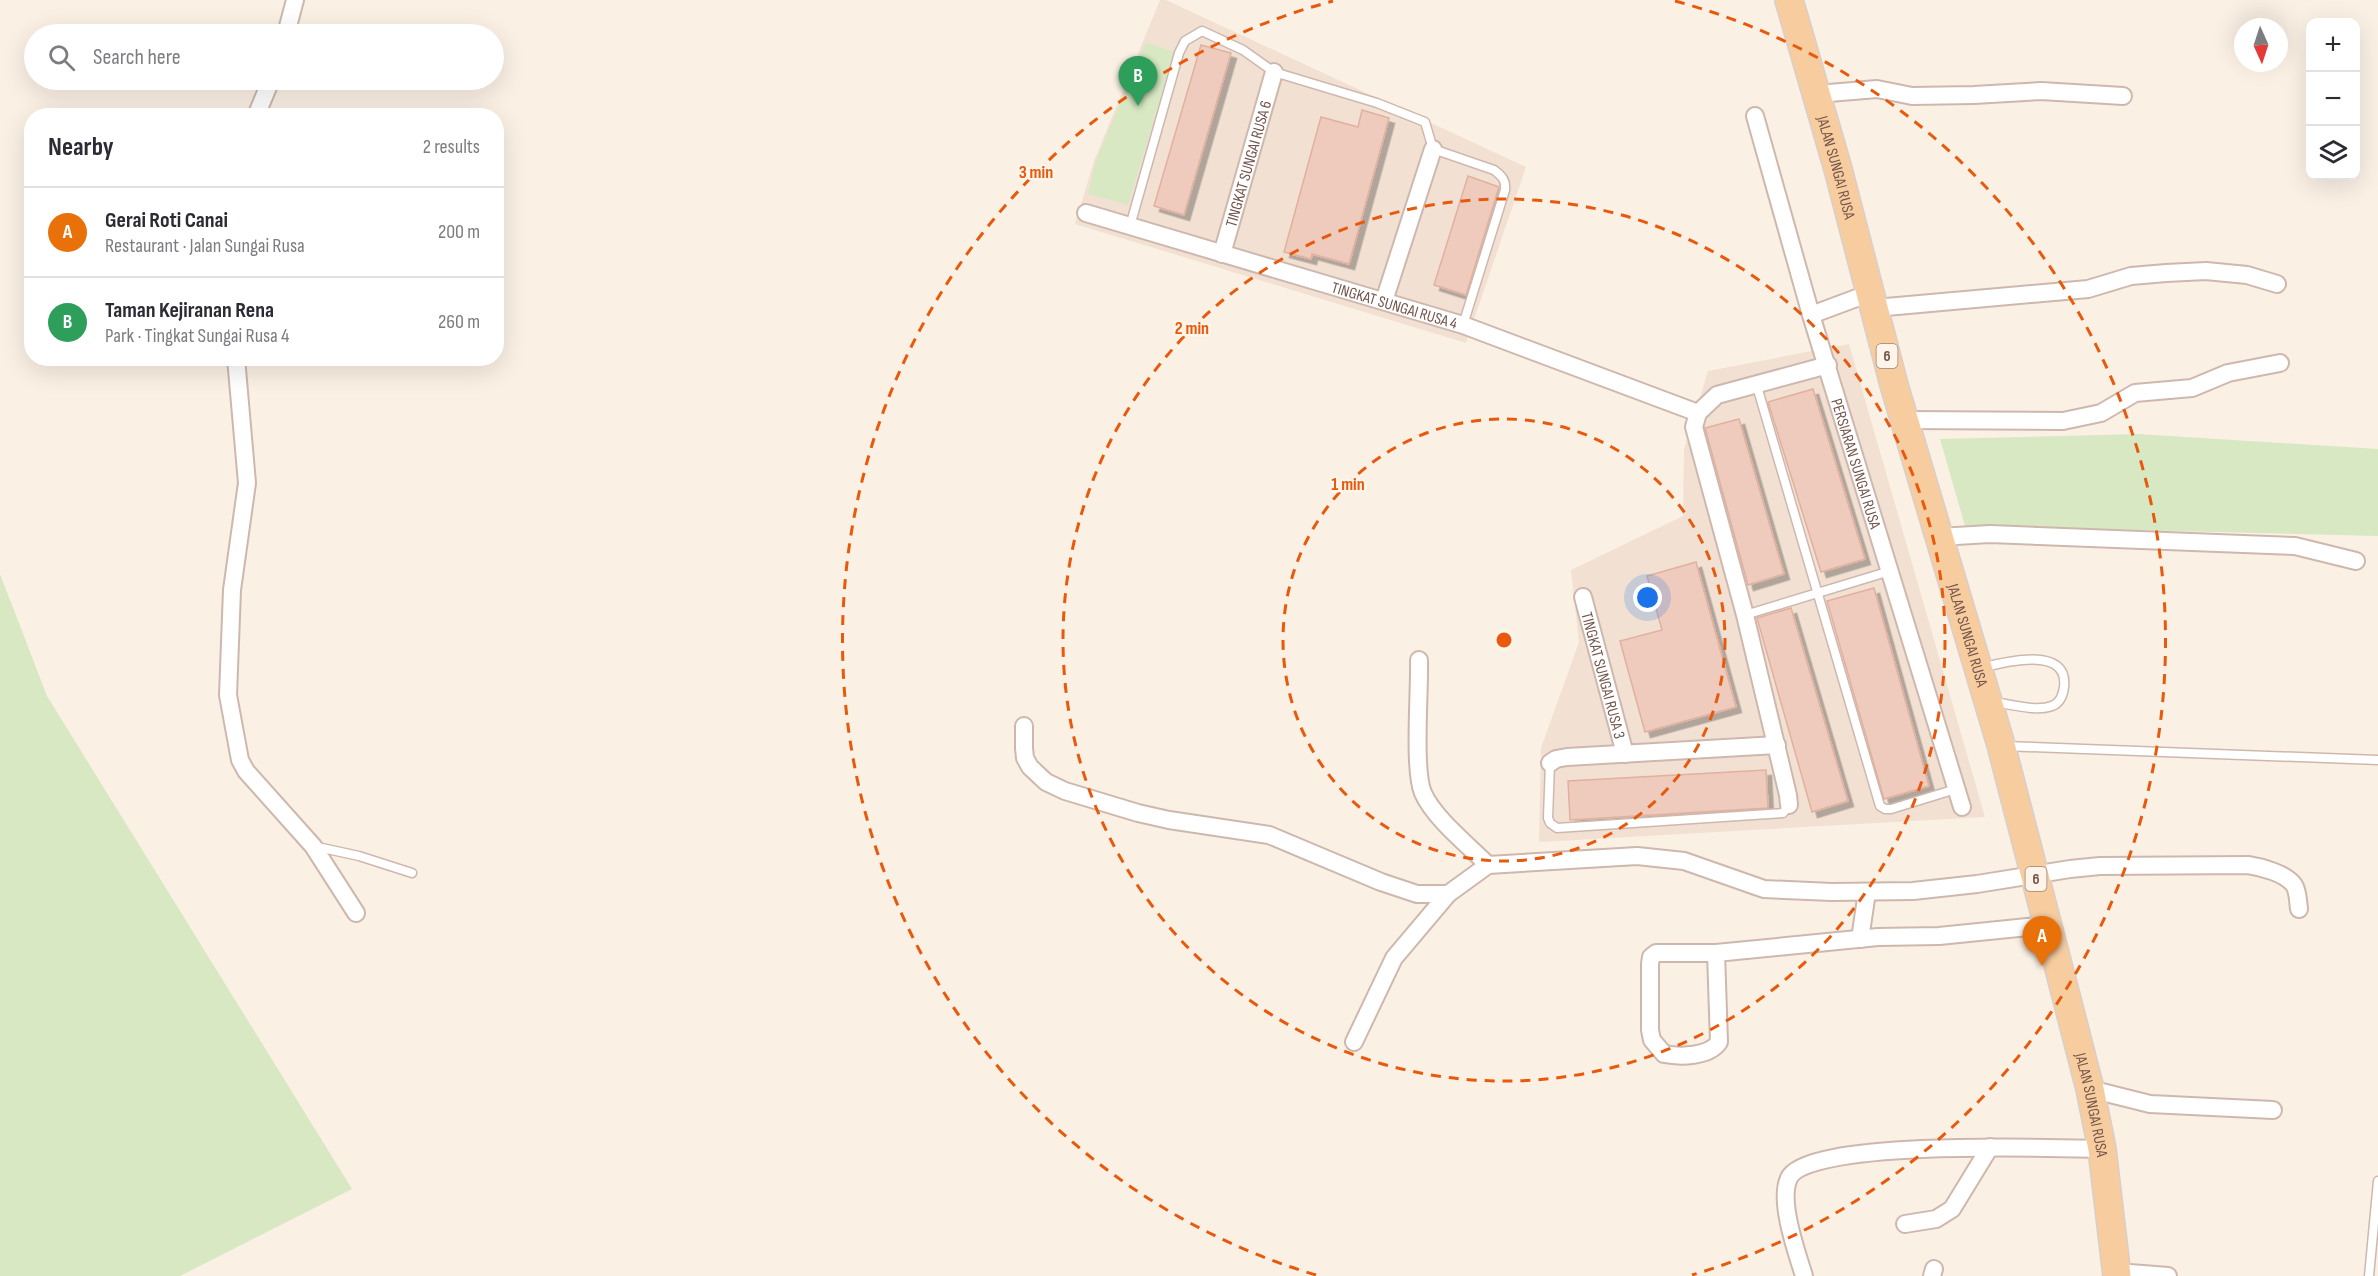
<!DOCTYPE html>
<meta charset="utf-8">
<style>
:root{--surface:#fff;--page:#f2f2f3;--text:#2b2b33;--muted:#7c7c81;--line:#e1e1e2;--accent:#db2777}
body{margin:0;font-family:"Sofia Sans Condensed",sans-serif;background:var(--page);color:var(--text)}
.controls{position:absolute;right:18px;top:18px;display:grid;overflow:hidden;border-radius:12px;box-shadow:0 6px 24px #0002}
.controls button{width:54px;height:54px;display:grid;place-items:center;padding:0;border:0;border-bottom:2px solid var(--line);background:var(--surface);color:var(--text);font:30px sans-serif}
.compass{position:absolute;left:2234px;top:18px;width:54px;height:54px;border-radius:50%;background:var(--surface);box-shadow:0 6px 24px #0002;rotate:177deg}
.you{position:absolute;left:1648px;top:598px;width:21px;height:21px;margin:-15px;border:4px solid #fff;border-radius:50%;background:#1a73e8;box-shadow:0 0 0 9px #1a73e833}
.badge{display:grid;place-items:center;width:39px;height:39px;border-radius:50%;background:var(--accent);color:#fff;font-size:20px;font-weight:700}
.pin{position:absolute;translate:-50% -50px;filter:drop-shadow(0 2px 3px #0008)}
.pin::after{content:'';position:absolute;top:32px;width:21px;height:18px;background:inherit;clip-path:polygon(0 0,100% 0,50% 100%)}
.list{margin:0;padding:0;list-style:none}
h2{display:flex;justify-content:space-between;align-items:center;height:78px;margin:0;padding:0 24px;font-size:26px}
h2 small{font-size:20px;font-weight:400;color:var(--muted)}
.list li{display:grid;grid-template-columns:39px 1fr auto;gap:18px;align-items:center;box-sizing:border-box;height:90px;padding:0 24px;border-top:2px solid var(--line)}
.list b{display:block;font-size:22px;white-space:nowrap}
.list p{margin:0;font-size:20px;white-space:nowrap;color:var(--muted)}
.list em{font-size:20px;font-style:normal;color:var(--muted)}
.icon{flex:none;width:33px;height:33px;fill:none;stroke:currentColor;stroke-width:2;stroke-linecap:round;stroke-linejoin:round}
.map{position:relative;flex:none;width:2378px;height:1276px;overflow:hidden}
.search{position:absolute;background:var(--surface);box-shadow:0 6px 24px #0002;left:24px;top:24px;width:480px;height:66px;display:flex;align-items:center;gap:15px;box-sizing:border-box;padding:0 21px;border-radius:33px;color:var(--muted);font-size:22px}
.panel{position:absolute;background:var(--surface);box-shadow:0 6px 24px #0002;left:24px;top:108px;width:480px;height:258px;border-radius:24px}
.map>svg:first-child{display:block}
</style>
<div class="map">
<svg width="2378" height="1276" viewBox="0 0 2378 1276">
<defs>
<filter id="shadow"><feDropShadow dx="5.5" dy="5.5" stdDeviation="0" flood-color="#0004"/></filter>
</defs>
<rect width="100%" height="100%" fill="#fbf0e4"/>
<!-- residential -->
<g fill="#f2e1d3">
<polygon points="1160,0 1166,0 1526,167 1466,343 1075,224 1094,161"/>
<polygon points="1849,344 1985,817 1539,842 1541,748 1579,642 1571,570 1683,516 1684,449 1708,371"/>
</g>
<!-- green -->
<g fill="#d7e8c3">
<polygon points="1146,42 1174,52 1128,205 1088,194 1096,160"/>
<polygon points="2138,434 2378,449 2378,536 1965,526 1940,439"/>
<polygon points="0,574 47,696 352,1189 180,1276 0,1276"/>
</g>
<!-- building -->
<g fill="#efcbbd" stroke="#e1b09e" stroke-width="1.5" filter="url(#shadow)">
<polygon points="1201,45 1231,53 1184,215 1154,206"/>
<polygon points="1362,110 1389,118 1349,264 1312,254 1311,259 1284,252 1321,117 1358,127"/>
<polygon points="1468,176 1499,187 1466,295 1434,285"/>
<polygon points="1813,389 1865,559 1821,572 1768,402"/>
<polygon points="1739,419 1784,574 1748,585 1705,428"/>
<polygon points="1696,562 1736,707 1645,732 1620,641 1662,630 1647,576"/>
<polygon points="1874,588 1929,786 1884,799 1827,601"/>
<polygon points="1791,608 1848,801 1812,812 1757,618"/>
<polygon points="1766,770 1768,808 1570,820 1568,781"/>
</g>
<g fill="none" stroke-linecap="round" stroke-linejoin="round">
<defs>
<g id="lane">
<path d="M1130,226L1179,53L1185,41L1202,31L1243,50L1274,72L1377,103L1425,122L1433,149L1494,170C1502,176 1506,180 1505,190L1463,325"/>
<polyline points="1756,383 1880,806 1885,809 1891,809 1956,789"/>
<polyline points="1745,615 1890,571"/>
<path d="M1981,668C2004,662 2069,645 2064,687C2063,695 2060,703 2052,706C2036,712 2010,704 1993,702"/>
<polyline points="2004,746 2378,760"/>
<polyline points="1550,763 1548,818 1550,823 1557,828 1783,813 1789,805"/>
<polyline points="313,846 359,856 412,873"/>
<polyline points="2369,1276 2378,1181"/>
</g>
<g id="street">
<polyline points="286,34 295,0"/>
<polyline points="1817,94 1877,89 1912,96 1974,95 2041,91 2123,96"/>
<polyline points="256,116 271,80"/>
<path id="s1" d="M1755,116L1811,315L1962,807"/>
<path id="s2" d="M1086,213L1463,325L1698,413"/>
<path id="s3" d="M1222,254L1274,72"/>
<polyline points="1384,301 1433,149"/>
<polyline points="1875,308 2088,289 2131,276 2166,273 2206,271 2247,275 2277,284"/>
<polyline points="1811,315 1870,293"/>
<polyline points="236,358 247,483 232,590 228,695 240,760 246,771 313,846 356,913"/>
<polyline points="1904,420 2063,421 2101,413 2135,393 2192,388 2228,373 2280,363"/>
<polyline points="1939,537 1990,534 2295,546 2356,561"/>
<path id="s4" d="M1583,597L1625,754"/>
<path d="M1419,660C1420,689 1413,770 1423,793C1434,818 1468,845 1488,865"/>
<path d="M1024,726V748L1025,758L1030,767L1046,782L1065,791L1138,813L1169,820L1269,835L1381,882L1417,894H1448L1488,865L1637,856L1684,861L1764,889L1832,892L1913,891L1977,884L2070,869L2100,866L2248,865C2261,867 2285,873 2294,885C2298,891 2298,901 2299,909"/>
<polyline points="1550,763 1556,759 1567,757 1777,745"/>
<polyline points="1789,805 1788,795 1745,615 1694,427 1698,413 1717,395 1828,365"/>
<polyline points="1860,939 1867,892"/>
<path d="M1716,953L1719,1042C1709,1057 1680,1057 1664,1054L1652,1040L1650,1030V964L1651,957L1656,953H1716L1878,937L1939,936L2048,925"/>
<polyline points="1354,1042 1394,958 1448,894"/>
<polyline points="2090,1089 2150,1104 2273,1110"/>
<polyline points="1905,1224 1936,1219 1952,1209 1990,1147"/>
<polyline points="2117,1272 2168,1276"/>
<path d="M1804,1276C1797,1253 1778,1201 1789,1178C1807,1139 2056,1148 2102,1149"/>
<polyline points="1932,1276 1934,1269"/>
</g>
<g id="primary">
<path id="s5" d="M1789,0L1838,169L1894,385L2001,745L2072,1019L2090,1089L2102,1149L2117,1276"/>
</g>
</defs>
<!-- lane casing -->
<use href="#lane" stroke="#ceb8ae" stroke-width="11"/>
<!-- street casing -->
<use href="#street" stroke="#ceb8ae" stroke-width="20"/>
<!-- primary casing -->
<use href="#primary" stroke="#d8cfcd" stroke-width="30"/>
<!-- lane -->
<use href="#lane" stroke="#fff" stroke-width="8"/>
<!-- street -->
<use href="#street" stroke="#fff" stroke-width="16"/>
<!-- primary -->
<use href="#primary" stroke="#f7cc9f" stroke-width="27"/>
</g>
<!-- distance rings -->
<g fill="none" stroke="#e8590c" stroke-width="3" stroke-dasharray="10 8">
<circle cx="1504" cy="640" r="221"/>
<circle cx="1504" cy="640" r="441"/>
<path d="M1316 1275A662 662 0 0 1 1333 1M1675 1A662 662 0 0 1 1692 1275"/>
</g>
<g text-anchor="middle" stroke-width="5" stroke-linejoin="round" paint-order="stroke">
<!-- shield labels -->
<g fill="#fef4ea" stroke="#9d847b" stroke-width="1.5">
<rect x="1876.5" y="344" width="21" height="24" rx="4.5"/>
<rect x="2025.5" y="867" width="21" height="24" rx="4.5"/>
</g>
<g font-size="15" font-weight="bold" fill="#73544b">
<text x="1887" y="361">6</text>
<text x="2036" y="884">6</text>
</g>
<!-- street labels -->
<g font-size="16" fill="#73544b" stroke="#fef4ea">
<text dy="6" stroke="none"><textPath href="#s3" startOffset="94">TINGKAT SUNGAI RUSA 6</textPath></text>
<text dy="6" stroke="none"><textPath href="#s5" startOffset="174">JALAN SUNGAI RUSA</textPath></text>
<text dy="6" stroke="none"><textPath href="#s2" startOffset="322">TINGKAT SUNGAI RUSA 4</textPath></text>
<text dy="6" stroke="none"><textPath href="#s1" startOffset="362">PERSIARAN SUNGAI RUSA</textPath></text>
<text dy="6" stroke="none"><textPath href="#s5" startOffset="660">JALAN SUNGAI RUSA</textPath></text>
<text dy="6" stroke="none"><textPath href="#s4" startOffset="81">TINGKAT SUNGAI RUSA 3</textPath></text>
<text dy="6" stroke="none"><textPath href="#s5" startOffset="1146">JALAN SUNGAI RUSA</textPath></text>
</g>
</g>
<circle cx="1504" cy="640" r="9" fill="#e8590c" stroke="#fef4ea" stroke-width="3"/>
<g font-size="18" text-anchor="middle" font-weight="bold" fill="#e8590c" stroke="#fef4ea" stroke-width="5" stroke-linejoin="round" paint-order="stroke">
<text x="1036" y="178">3 min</text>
<text x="1192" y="334">2 min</text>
<text x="1348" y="490">1 min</text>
</g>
</svg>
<div class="controls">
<button>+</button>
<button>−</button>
<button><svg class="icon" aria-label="layers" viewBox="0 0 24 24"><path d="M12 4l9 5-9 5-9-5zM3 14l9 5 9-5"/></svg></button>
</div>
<svg class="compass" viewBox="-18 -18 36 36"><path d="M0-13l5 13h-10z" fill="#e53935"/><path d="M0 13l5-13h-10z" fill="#7c7c81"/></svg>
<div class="you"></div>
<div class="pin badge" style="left:2042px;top:966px;background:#e8710a">A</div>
<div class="pin badge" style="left:1138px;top:106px;background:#2e9e5b">B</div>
<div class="search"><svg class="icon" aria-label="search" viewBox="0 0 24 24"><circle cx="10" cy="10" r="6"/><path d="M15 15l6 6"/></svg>Search here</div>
<section class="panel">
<h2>Nearby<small>2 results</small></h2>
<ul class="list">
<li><span class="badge" style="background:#e8710a">A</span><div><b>Gerai Roti Canai</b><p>Restaurant · Jalan Sungai Rusa</p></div><em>200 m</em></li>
<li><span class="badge" style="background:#2e9e5b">B</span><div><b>Taman Kejiranan Rena</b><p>Park · Tingkat Sungai Rusa 4</p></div><em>260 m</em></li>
</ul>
</section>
</div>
